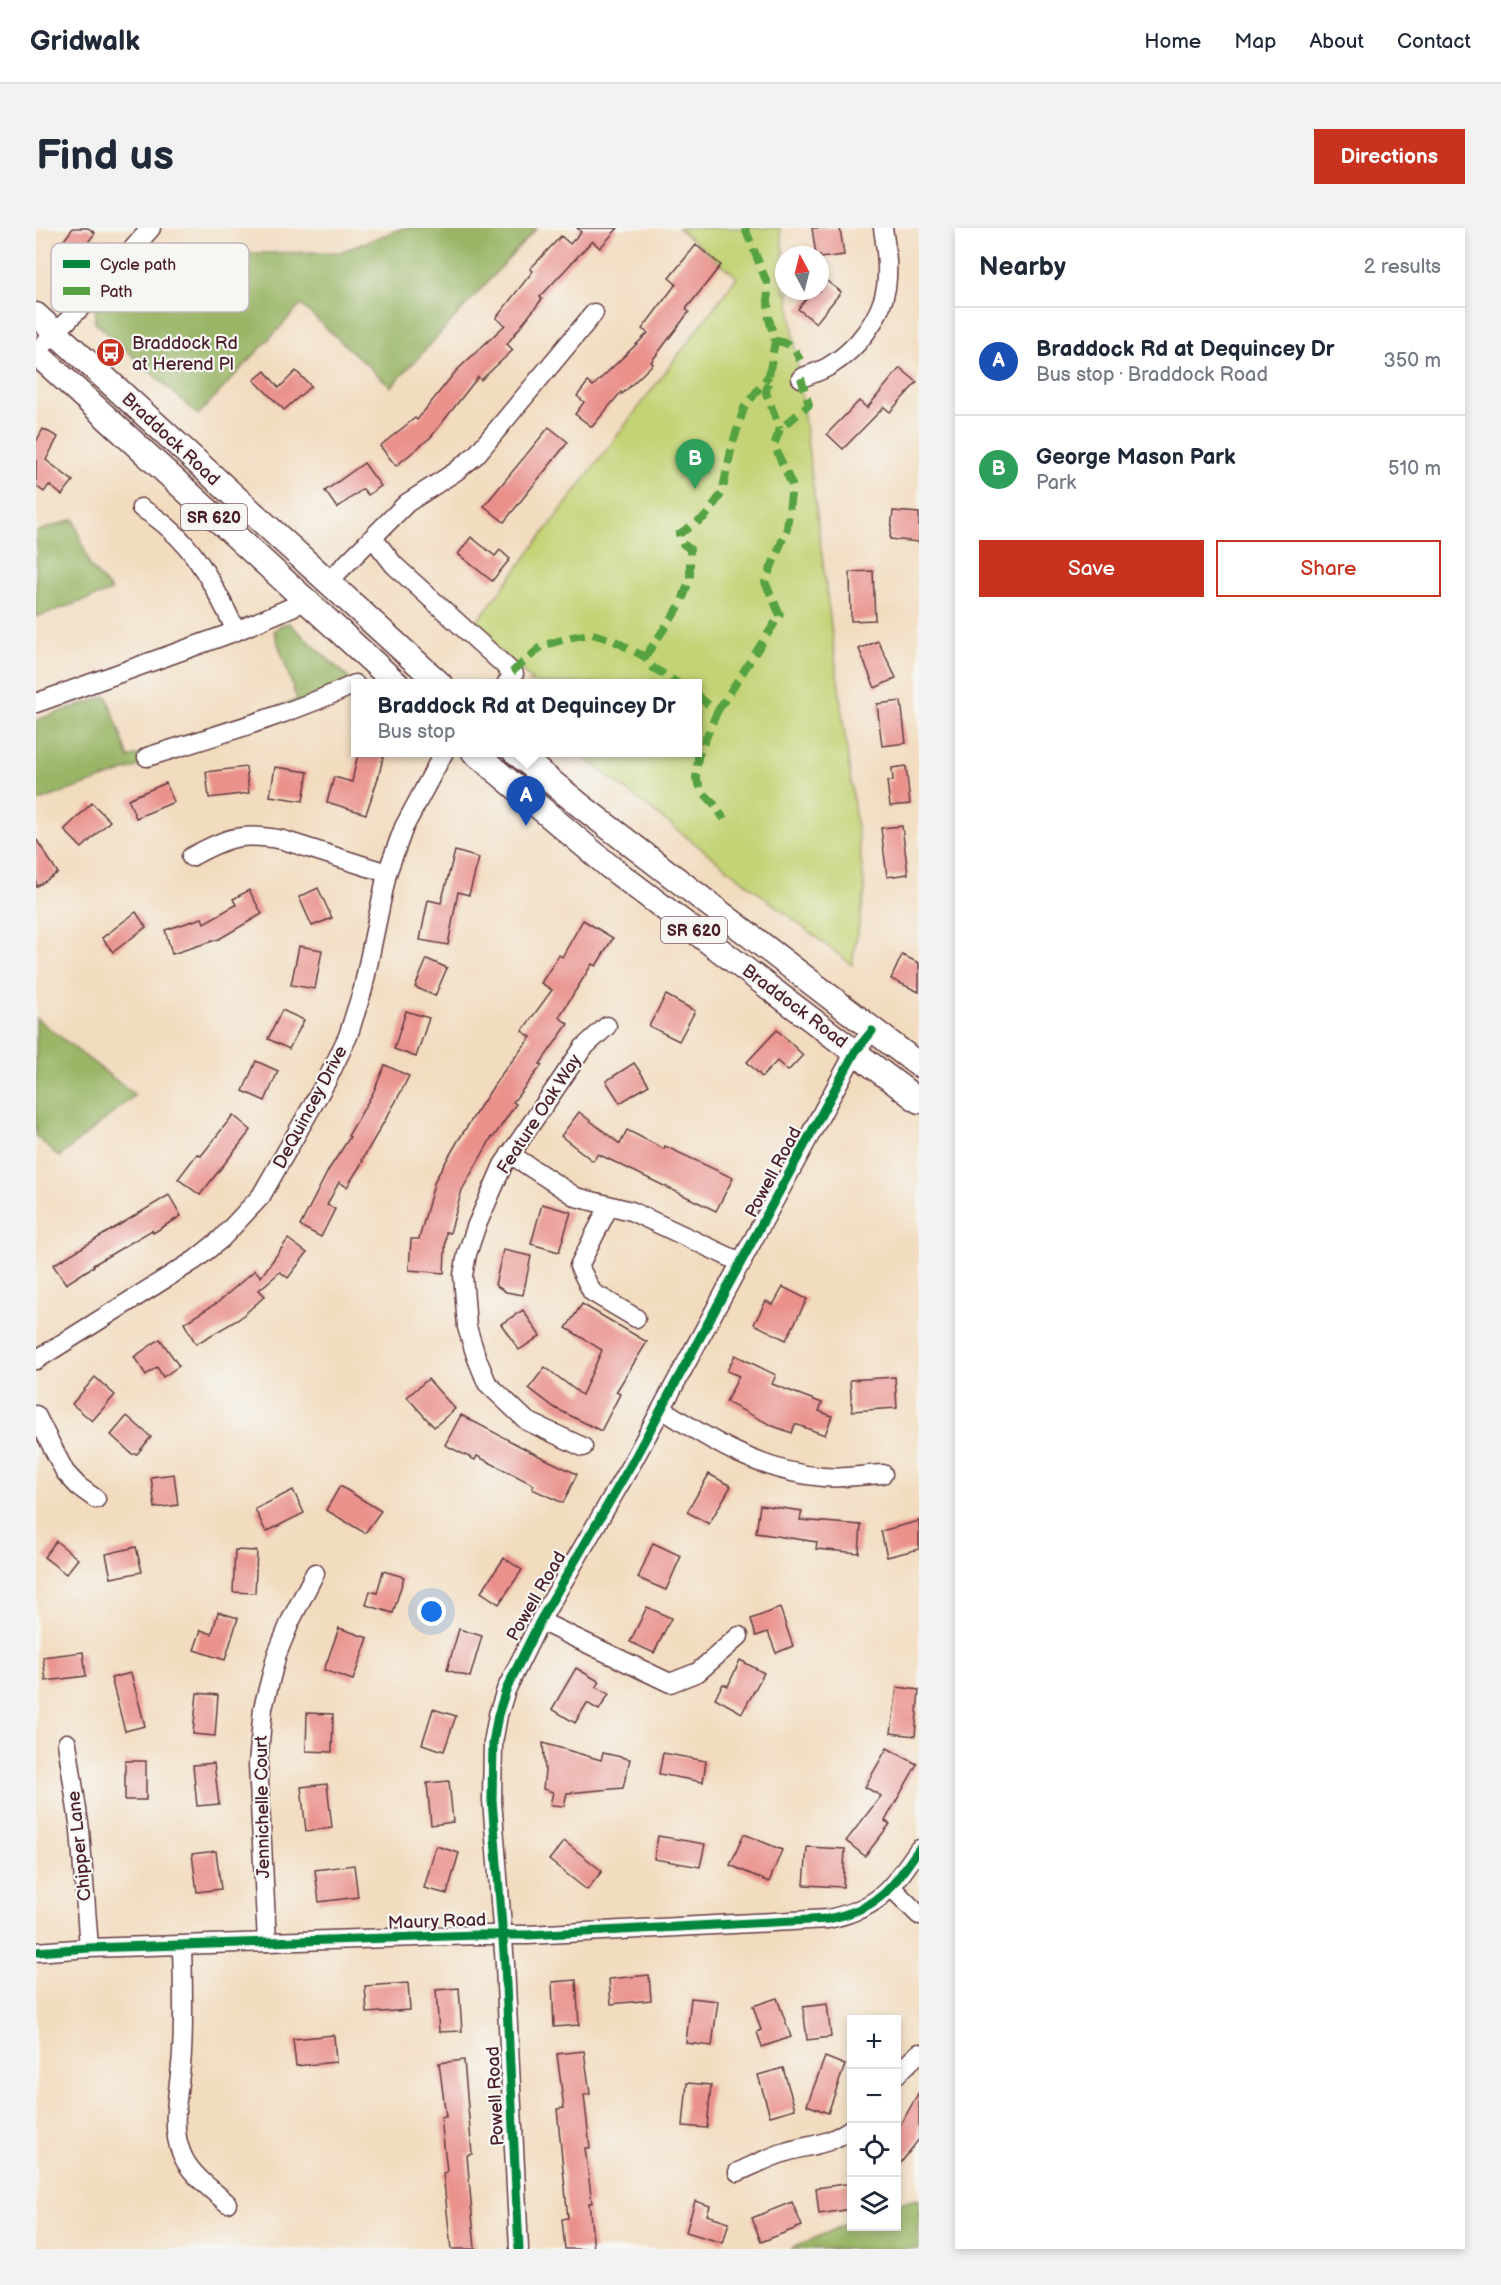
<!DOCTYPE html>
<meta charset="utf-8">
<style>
:root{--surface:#fff;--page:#f2f2f3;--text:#1f2937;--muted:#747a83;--line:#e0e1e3;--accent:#c8321e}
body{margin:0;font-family:"Balsamiq Sans",sans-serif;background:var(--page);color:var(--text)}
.controls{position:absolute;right:18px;bottom:18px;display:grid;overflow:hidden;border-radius:0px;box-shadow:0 3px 9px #0003}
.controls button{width:54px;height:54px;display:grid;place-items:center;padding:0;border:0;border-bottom:2px solid var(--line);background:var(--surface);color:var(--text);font:30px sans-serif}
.compass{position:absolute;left:739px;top:18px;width:54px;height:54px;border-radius:50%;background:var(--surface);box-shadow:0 3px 9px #0003;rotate:353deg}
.you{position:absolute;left:396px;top:1384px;width:21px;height:21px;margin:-15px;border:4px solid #fff;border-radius:50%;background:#1a73e8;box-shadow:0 0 0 9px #1a73e833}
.badge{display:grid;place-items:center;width:39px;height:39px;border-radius:50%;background:var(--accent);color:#fff;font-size:20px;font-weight:700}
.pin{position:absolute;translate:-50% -50px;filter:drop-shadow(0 2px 3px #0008)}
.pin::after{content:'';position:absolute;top:32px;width:21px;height:18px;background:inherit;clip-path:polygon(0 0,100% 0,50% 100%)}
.popup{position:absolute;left:315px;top:451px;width:351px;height:78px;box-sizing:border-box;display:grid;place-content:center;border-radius:0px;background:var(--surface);filter:drop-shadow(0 2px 4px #0005);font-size:20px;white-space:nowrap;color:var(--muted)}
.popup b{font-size:22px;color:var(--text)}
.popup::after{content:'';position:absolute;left:50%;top:100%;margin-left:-12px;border:12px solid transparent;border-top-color:var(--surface)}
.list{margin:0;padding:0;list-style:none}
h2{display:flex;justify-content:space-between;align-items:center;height:78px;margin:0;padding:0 24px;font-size:26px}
h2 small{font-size:20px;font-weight:400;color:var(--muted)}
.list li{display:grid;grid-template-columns:39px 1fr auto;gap:18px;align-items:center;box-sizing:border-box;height:108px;padding:0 24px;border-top:2px solid var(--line)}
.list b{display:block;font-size:22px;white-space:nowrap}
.list p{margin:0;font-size:20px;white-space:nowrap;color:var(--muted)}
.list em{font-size:20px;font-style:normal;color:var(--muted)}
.actions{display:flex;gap:12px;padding:18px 24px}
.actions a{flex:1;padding:14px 0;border:2px solid var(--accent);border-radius:0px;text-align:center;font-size:21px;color:var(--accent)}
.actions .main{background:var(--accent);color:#fff}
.icon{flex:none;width:33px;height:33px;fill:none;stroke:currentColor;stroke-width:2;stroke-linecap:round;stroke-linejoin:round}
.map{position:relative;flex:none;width:883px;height:2021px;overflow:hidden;border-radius:0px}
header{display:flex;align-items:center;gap:36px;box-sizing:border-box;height:84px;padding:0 30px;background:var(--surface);border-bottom:2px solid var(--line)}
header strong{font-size:28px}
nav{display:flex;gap:33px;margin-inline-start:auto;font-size:21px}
.intro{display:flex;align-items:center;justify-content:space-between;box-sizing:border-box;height:144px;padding:0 36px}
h1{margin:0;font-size:42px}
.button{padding:15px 27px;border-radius:0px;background:var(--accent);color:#fff;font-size:21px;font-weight:700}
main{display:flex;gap:36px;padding:0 36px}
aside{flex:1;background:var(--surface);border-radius:0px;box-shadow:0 3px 9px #0003}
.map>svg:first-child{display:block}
</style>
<header>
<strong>Gridwalk</strong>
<nav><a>Home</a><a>Map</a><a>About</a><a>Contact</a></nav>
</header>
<div class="intro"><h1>Find us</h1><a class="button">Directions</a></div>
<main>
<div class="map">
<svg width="883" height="2021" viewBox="0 0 883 2021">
<rect width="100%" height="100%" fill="#f6f6f2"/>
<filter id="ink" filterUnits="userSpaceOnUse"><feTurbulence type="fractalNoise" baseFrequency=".0167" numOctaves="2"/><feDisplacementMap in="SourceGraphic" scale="12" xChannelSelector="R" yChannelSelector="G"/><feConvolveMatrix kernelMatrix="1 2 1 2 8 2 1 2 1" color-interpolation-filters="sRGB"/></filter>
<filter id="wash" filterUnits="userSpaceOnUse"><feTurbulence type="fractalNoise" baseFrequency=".008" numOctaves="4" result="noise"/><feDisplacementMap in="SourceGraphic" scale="24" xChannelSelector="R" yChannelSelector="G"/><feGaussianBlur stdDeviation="1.35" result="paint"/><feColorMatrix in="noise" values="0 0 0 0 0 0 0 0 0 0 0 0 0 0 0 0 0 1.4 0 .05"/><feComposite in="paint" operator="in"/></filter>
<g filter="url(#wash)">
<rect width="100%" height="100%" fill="#f2dcbf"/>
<!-- green -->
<polygon fill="#c3d375" stroke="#867950" stroke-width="1.5" points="642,0 744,0 748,31 748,63 752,63 829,663 816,737 542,525 661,524 661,456 493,455 496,452 437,399 701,49"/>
<!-- forest -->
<g fill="#9ab566" stroke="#726a48" stroke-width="1.5">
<polygon points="367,0 501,0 355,159 265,77 162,187 59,94 59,82 109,26 304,24"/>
<polygon points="38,291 54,338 76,363 0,389 0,304"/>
<polygon points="253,395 319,456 319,463 0,574 0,492 71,468 93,530 261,472 238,403 245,397"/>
<polygon points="0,790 99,867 23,929 0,908"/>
<polygon points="883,1971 883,2021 754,2021 815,1994 816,1998 860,1998 861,1975"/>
</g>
<g id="blocks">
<!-- building -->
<g fill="#ea918c">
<polygon points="37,0 52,0 59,5 36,36 19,24"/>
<polygon points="541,0 582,0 564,20 556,13 504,69 506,71 471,116 477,122 445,152 442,149 395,209 360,238 344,218 379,190 381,192 420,143 469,97 460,90 497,43 494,41 525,8 534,16 545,4"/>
<polygon points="776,0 804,0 808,27 784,30 784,27 780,27"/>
<polygon points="660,17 685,37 650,81 653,84 615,134 617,136 586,166 585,164 556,199 539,186 548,174 541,168 552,154 557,158 612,105 606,101 640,56 633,50"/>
<polygon points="784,48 805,64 780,95 762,81 777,63 784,63"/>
<polygon points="864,140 881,154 854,184 848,179 807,221 791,206 823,173 831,180"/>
<polygon points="229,143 243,160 260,143 275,158 248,182 218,152"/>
<polygon points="513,199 532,214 468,294 448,278"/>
<polygon points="7,201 22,209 10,232 37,253 26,267 13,257 8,264 0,258 0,214"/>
<polygon points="328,235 345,258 332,267 327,261 301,280 289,263"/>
<polygon points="857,283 883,285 883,314 854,311"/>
<polygon points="435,309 459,328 464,322 474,331 456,353 422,326"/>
<polygon points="837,343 839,392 815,393 814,344"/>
<polygon points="842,413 860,450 839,460 823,421"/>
<polygon points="865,473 870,515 846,518 841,476"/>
<polygon points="322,525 348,525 343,547 330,586 291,574 298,549 316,554"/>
<polygon points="870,538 874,576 854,578 851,553 857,553 856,540"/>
<polygon points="210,539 213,565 173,570 170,544"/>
<polygon points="239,539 272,544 267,573 234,568"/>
<polygon points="130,555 138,574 100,590 92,571"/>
<polygon points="56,575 74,593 46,620 28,602"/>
<polygon points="866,598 872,646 851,649 845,600"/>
<polygon points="0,611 22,645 0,659"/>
<polygon points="419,623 443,630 433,667 422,664 412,717 384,712 392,672 405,675"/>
<polygon points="282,660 296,690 276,698 263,669"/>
<polygon points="213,662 226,686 183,711 136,726 129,702 166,690 168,695 200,677 197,671"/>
<polygon points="100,684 110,699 77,724 66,710"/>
<polygon points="547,692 577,710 560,738 556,736 523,789 532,796 504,836 506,837 477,874 480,876 457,910 456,909 426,962 414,1005 410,1004 408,1045 373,1042 375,1011 383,1011 399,952 423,911 464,848 495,809 486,803 516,762 505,755 523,727 526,729"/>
<polygon points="263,718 286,722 279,761 255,757"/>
<polygon points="866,727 883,735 883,764 855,751"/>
<polygon points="391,731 411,740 399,768 379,759"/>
<polygon points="630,767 659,783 643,813 613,798"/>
<polygon points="246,782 268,792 253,821 232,811"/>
<polygon points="370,783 393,790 380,829 358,821"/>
<polygon points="741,802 767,827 752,843 741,833 726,849 711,834"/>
<polygon points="220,833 242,843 229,873 207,863"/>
<polygon points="598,835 613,857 584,875 570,853"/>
<polygon points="349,837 373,848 359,875 326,932 327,933 311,959 303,954 291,977 299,981 285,1009 264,998 293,941 314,909 312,908 337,865"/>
<polygon points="543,884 584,916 591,902 628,921 629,918 697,950 680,983 562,926 557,933 525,908"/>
<polygon points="197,887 215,902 164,967 142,951 161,926 165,928"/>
<polygon points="133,967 145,988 117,1005 116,1002 57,1037 58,1038 30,1056 17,1037"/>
<polygon points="506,976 535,984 523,1024 495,1016"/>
<polygon points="252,1011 271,1025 252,1050 244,1044 223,1062 229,1068 203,1091 160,1116 148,1095 181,1075 219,1042 225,1049"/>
<polygon points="467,1022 495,1028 487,1067 470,1064 459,1057"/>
<polygon points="747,1059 771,1071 750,1112 718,1096 730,1073 737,1077"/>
<polygon points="546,1076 611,1114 580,1164 584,1166 565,1203 519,1180 493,1160 509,1139 546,1167 566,1122 530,1100"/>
<polygon points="487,1082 504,1108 483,1122 465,1096"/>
<polygon points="124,1111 143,1138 127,1149 121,1139 110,1147 98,1129"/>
<polygon points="699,1127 740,1147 736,1156 786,1175 783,1183 796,1188 789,1207 759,1196 756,1205 737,1198 690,1174 703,1148 691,1143"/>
<polygon points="59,1149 79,1167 56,1193 36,1176"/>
<polygon points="859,1149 861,1180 816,1183 814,1152"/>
<polygon points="392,1151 419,1181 398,1199 371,1169"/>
<polygon points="425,1187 499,1226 541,1246 527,1275 496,1261 498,1257 441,1228 439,1232 409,1217"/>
<polygon points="91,1188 115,1209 101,1226 96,1226 75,1207"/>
<polygon points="138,1246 142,1277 119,1280 115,1249"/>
<polygon points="673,1246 695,1258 673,1296 651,1284"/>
<polygon points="304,1258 345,1283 329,1305 290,1282"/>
<polygon points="257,1262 268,1285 230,1304 219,1281"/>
<polygon points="724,1277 766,1283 764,1292 825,1297 823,1325 780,1321 781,1314 720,1305"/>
<polygon points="883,1293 883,1321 851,1329 845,1303"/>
<polygon points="20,1313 42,1331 30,1346 8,1329"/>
<polygon points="617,1315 645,1328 630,1362 602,1350"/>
<polygon points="100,1319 106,1344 75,1350 70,1326"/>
<polygon points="199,1322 221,1323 219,1365 197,1364"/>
<polygon points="468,1330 486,1342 463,1376 445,1364"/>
<polygon points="347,1343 368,1349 357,1385 330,1377 334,1363 341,1365"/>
<polygon points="611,1379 635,1390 618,1425 594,1414"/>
<polygon points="744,1380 757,1418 740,1425 732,1404 720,1408 715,1391"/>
<polygon points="182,1384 202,1390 189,1432 158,1422 165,1402 176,1406"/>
<polygon points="303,1400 332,1410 317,1452 288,1442"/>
<polygon points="423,1401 446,1408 434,1449 411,1442"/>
<polygon points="47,1424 50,1448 10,1453 7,1429"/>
<polygon points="704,1432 728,1445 706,1485 679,1470 687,1456 692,1458"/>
<polygon points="540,1440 564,1454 560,1459 573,1466 563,1482 551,1475 539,1495 516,1481"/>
<polygon points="95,1445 109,1498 89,1503 75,1450"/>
<polygon points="861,1459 883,1462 879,1508 855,1505"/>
<polygon points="161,1465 182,1467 179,1508 157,1506"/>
<polygon points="397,1481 420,1488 408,1523 386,1516"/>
<polygon points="271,1485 297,1486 296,1524 270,1523"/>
<polygon points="507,1515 565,1532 567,1525 594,1531 587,1560 531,1565 528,1578 514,1577 517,1564 507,1561 509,1543"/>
<polygon points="851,1520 881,1536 849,1593 854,1596 829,1628 810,1613 845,1568 829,1559"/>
<polygon points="627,1525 670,1533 667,1554 623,1546"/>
<rect x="89" y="1533" width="21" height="39"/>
<polygon points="178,1535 183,1576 161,1578 157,1537"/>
<polygon points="413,1553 417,1594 395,1597 391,1555"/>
<polygon points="291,1556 296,1600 270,1603 265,1559"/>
<polygon points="708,1606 746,1622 733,1654 694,1637"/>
<polygon points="622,1608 669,1616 664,1639 618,1631"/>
<polygon points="528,1613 566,1643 551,1662 513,1632"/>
<polygon points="400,1618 423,1625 411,1666 388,1660"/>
<polygon points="771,1619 809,1621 807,1659 768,1657"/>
<polygon points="180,1623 185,1661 161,1664 156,1626"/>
<polygon points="318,1637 322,1669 283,1674 279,1642"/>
<polygon points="613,1747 615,1772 575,1776 573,1751"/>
<polygon points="540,1752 543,1797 518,1799 516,1754"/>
<polygon points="372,1755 374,1782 331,1785 329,1758"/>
<polygon points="423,1760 426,1803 403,1804 400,1762"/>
<polygon points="655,1770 682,1773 676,1818 650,1815"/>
<polygon points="741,1770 755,1809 726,1819 721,1804 725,1802 717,1778"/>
<polygon points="791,1776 795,1809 771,1812 767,1779"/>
<polygon points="298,1807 300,1834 260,1838 257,1811"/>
<polygon points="548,1823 554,1866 548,1867 554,1920 549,1920 556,1975 553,1975 558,2021 529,2021 526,1991 532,1990 521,1881 528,1880 521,1826"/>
<polygon points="789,1829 809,1837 792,1885 771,1877"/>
<polygon points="428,1832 436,1926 431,1927 439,2021 415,2021 407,1945 411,1944 405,1889 410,1889 403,1835"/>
<polygon points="747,1840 759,1881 734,1888 722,1847"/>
<polygon points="651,1855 675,1857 671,1900 647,1898"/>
<polygon points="883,1864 883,1911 861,1940 861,1903"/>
<polygon points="816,1955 816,1981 783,1986 780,1960"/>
<polygon points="659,1973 674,1978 671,1987 693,1994 687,2015 650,2004"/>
<polygon points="756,1974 766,1998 725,2014 716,1990"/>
</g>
</g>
</g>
<g filter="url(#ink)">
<use href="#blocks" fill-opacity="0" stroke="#633b41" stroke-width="1.5"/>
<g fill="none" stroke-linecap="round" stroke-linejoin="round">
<defs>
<g id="minor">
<polyline points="0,124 52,72 115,0"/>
<path d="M765,150C775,146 786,143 795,137C821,121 845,90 850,60C853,40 850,19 847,0"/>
<path d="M105,280C154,308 177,354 200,403"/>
<polyline points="337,310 358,337 478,446 470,456"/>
<polyline points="292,354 371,275 419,244 440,227 558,85"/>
<polyline points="0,475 198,404 270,373"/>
<path d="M111,529C181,507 252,487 319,456"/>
<path d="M155,629C191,609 206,604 247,612L351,645"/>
<polyline points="474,926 540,969 595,983 706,1035"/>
<polyline points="573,978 543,1038 556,1064 600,1090"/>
<polyline points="0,1132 159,1032 185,1011 225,968 291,852 312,808 327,761 351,645 368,599 408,524"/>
<path d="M626,1181C675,1213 726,1244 787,1249C806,1251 827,1247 847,1246"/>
<polyline points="0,1187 29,1244 42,1258 60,1271"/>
<polyline points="547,1219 491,1193 451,1155 440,1128 431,1099 427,1047 431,1026 440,999 467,937 547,820 571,798"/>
<polyline points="504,1393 634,1455 662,1444 703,1408"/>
<polyline points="31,1515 44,1602 53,1720"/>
<polyline points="856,1660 883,1687"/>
<polyline points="231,1714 222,1536 227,1480 241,1426 255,1392 279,1345"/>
<path d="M146,1718C147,1753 148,1789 146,1824C145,1855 133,1895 145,1924C153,1946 174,1960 191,1975"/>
<path d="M0,1724L53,1720L442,1707H492L792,1691C844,1680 854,1662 883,1621"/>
<polyline points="860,1847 883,1825"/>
<path d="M702,1944C718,1937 733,1929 750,1924C777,1916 791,1918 816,1900"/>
<polyline points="483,2021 469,1737 456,1572 457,1515 462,1487 470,1462 504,1393 596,1235 819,824 836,803"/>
</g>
<g id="major">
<polyline points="0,87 404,456"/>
<polyline points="0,125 361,456"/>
<polyline points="438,524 574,639 883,873"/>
<polyline points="479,524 545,578 883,837"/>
</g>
</defs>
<!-- minor casing -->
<use href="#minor" stroke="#633b41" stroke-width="21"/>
<!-- major casing -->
<use href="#major" stroke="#633b41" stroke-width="27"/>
<!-- minor -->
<use href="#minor" stroke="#fff" stroke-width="18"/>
<!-- major -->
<use href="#major" stroke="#fff" stroke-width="24"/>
<!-- quiet -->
<g stroke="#56a243" stroke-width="8" stroke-dasharray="15 8" stroke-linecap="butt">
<polyline points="709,0 731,55 733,91 739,113 730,165 744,201"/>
<path d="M739,113C753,114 758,119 764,132"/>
<polyline points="609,429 645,376 654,350 654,321 647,316 643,306 669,289 686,265 696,218 708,180 733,147"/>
<polyline points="476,444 506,418 536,409 556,406 577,412 609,429 616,439 643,456"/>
<polyline points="661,467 681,484 662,529 660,550 666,563 678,576 688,591"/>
<polyline points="681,484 744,387 729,354 751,301 756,257 738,217 744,201 773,177 765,150"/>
</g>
<defs>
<g id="cycleway">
<path d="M0,1724L53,1720L442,1707H492L792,1691C844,1680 854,1662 883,1621"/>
<polyline points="483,2021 469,1737 456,1572 457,1515 462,1487 470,1462 504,1393 596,1235 819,824 836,803"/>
</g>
</defs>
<!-- cycleway casing -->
<use href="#cycleway" stroke="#f6f6f2" stroke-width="13"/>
<!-- cycleway -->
<use href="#cycleway" stroke="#00873e" stroke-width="9"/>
</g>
</g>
<!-- icons -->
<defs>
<symbol id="bus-disc" viewBox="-11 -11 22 22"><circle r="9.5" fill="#c8321e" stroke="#f6f6f2"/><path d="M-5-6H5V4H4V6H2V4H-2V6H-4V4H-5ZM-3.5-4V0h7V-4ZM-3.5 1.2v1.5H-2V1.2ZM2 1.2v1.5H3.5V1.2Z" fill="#fff"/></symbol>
</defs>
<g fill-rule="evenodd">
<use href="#bus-disc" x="58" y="108" width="33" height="33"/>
</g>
<g text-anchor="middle" stroke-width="4.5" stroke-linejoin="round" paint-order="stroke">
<!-- shield labels -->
<g fill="#f6f6f2" stroke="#7e6067" stroke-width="1.5">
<rect x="145" y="276" width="66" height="26" rx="4.5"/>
<rect x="625" y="689" width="66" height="26" rx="4.5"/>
</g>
<g font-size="16" font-weight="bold" fill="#4a1f2b">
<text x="178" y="295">SR 620</text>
<text x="658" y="708">SR 620</text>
</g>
<!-- poi labels -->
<g font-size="18" fill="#4a1f2b" stroke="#f6f6f2" text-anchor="start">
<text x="96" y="121">Braddock Rd<tspan x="96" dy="21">at Herend Pl</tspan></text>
</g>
<!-- street labels -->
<g font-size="18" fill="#4a1f2b" stroke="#f6f6f2">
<text transform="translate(135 211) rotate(43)" y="6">Braddock Road</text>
<text transform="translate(759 778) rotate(37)" y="6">Braddock Road</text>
<text transform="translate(274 879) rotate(-62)" y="6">DeQuincey Drive</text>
<text transform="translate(503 886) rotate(-57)" y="6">Feature Oak Way</text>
<text transform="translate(737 944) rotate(-62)" y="6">Powell Road</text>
<text transform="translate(500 1368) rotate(-60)" y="6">Powell Road</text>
<text transform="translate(226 1579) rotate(-91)" y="6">Jennichelle Court</text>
<text transform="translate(43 1618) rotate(-96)" y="6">Chipper Lane</text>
<text transform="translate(401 1693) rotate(-2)" y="6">Maury Road</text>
<text transform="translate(459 1868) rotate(-93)" y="6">Powell Road</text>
</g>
</g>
<!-- legend -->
<rect x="15" y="15" width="198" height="69" rx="9" fill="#f6f6f2" stroke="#c2b6b6" stroke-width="1.5"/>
<rect x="27" y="32" width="27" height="8" fill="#00873e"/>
<rect x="27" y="59" width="27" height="8" fill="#56a243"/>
<g font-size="16" fill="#4a1f2b">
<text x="64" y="42">Cycle path</text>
<text x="64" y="69">Path</text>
</g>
</svg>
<div class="controls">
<button>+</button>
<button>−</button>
<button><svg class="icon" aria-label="locate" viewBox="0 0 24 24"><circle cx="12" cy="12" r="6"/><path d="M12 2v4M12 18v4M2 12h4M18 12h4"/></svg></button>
<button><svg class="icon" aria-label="layers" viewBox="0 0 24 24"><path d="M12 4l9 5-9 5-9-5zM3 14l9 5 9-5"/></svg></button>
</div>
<svg class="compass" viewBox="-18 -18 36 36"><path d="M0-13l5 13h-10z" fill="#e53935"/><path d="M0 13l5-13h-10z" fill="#747a83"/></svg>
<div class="you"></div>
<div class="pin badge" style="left:490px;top:598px;background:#1a4fb4">A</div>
<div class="popup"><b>Braddock Rd at Dequincey Dr</b>Bus stop</div>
<div class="pin badge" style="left:659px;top:261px;background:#2e9e5b">B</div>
</div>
<aside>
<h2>Nearby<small>2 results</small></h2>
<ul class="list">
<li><span class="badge" style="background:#1a4fb4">A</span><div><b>Braddock Rd at Dequincey Dr</b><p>Bus stop · Braddock Road</p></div><em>350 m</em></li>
<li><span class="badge" style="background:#2e9e5b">B</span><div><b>George Mason Park</b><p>Park</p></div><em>510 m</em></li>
</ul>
<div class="actions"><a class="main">Save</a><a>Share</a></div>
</aside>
</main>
